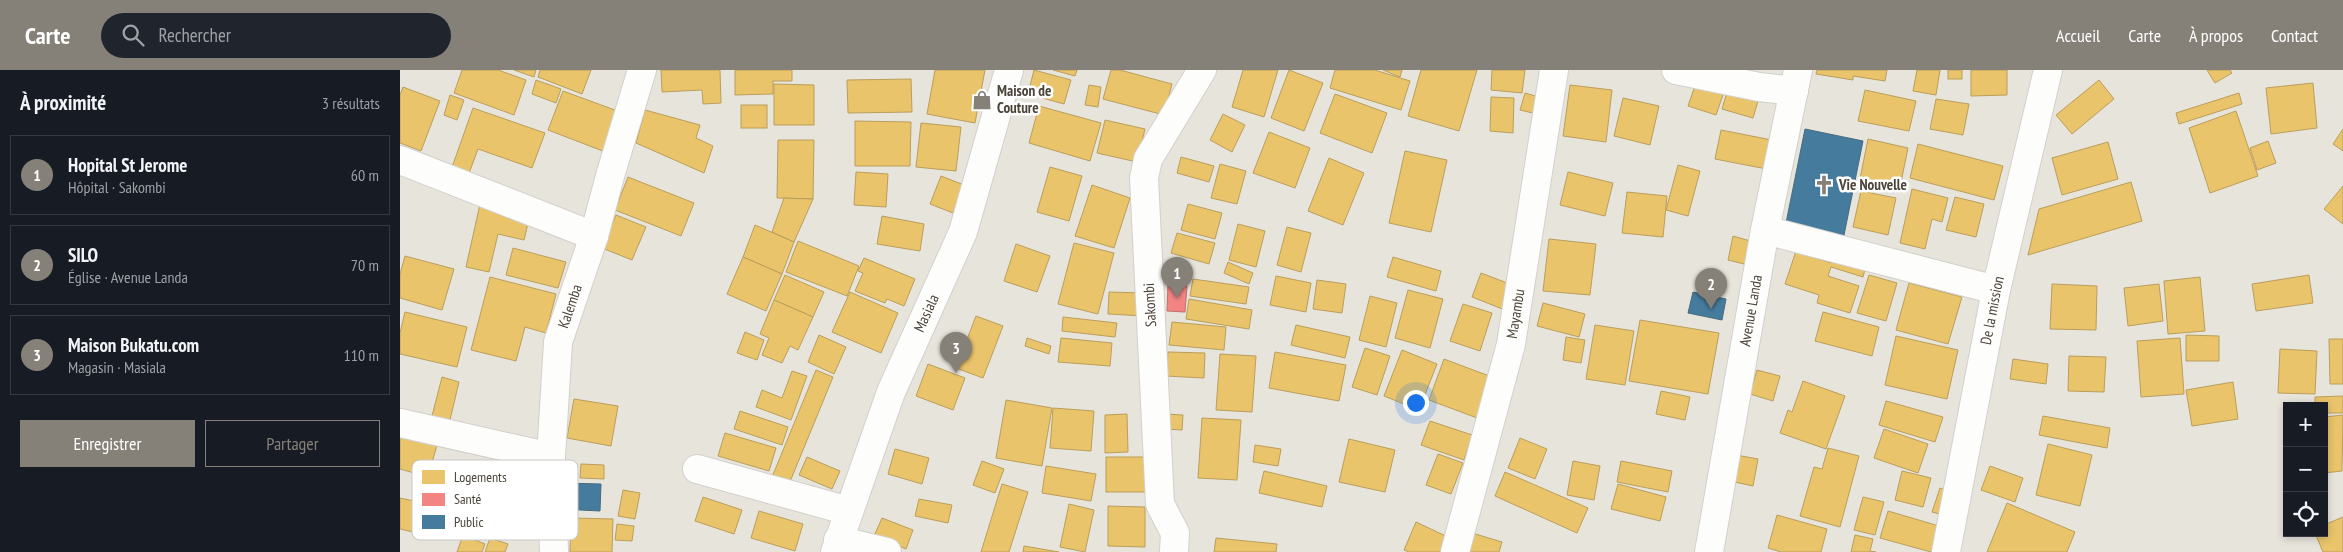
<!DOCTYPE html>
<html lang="fr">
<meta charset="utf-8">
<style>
:root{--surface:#171b24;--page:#20242c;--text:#f1f3f6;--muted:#9ea1a6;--line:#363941;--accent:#868178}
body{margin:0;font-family:"PT Sans Narrow",sans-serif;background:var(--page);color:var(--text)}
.controls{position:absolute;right:15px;bottom:15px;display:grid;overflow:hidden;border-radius:0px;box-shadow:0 2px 8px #0003}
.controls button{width:45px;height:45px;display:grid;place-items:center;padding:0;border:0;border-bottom:1px solid var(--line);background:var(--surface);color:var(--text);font:25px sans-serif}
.you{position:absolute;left:1015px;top:332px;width:18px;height:18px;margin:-12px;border:4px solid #fff;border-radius:50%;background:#1a73e8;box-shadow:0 0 0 8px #1a73e833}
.badge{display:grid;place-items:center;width:32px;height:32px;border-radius:50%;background:var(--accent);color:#fff;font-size:16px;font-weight:700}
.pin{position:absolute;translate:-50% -41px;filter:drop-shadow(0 1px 2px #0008)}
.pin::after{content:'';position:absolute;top:26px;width:18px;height:15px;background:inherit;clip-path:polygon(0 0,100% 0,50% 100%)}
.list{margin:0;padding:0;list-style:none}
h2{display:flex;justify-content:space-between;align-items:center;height:65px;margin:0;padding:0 20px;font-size:21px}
h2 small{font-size:16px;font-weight:400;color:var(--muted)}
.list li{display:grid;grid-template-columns:32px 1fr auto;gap:15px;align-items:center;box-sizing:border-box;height:80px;margin:0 10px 10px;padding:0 10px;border:1px solid var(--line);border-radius:0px}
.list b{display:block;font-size:19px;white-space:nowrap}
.list p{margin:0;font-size:16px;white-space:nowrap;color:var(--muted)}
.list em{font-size:16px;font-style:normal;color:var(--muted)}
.actions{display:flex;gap:10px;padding:15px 20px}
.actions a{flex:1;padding:11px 0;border:1px solid var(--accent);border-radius:0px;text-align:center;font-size:18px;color:var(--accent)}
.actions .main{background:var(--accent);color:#fff}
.icon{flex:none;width:28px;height:28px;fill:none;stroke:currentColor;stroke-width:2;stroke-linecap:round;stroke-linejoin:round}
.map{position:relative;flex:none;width:1943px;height:482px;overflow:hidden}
header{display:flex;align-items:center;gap:30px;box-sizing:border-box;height:70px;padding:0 25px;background:var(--accent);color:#fff}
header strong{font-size:24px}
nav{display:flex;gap:28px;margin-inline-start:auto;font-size:18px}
.search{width:350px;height:45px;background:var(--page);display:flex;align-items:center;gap:12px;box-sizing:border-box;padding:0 18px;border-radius:28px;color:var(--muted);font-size:19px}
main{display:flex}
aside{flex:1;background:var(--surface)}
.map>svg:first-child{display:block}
</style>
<header>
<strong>Carte</strong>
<div class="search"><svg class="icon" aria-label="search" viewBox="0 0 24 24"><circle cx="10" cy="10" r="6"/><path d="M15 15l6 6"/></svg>Rechercher</div>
<nav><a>Accueil</a><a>Carte</a><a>À propos</a><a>Contact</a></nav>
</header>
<main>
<aside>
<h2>À proximité<small>3 résultats</small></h2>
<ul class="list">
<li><span class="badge">1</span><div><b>Hopital St Jerome</b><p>Hôpital · Sakombi</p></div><em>60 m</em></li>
<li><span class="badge">2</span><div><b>SILO</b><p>Église · Avenue Landa</p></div><em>70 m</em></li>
<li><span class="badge">3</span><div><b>Maison Bukatu.com</b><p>Magasin · Masiala</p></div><em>110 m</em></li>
</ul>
<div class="actions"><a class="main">Enregistrer</a><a>Partager</a></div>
</aside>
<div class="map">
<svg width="1943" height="482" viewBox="0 0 1943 482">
<rect width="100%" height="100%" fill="#f4f2ee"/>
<!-- residential -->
<path fill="#e7e4dc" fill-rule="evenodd" d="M0,0H1943V482H0ZM1887,336H1924V463H1887Z"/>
<!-- homes -->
<g fill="#e9c46a" stroke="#ba9e5b">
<polygon points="62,0 98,0 126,10 114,45 54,23"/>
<polygon points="114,0 136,0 134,7"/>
<polygon points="140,0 191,0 182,24 138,7"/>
<polygon points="261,0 320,0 321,33 303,34 302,20 262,22"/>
<polygon points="335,0 392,0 392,11 373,11 373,24 335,25"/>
<polygon points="535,0 585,0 575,53 527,44"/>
<polygon points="634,0 671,10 664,34 628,24"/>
<polygon points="653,0 677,0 675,6"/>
<polygon points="711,0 720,0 772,14 764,45 703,29"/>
<polygon points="843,0 878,0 864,47 832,37"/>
<polygon points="889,0 923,13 904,61 871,48"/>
<polygon points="935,0 975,0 1010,11 1001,40 930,18"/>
<polygon points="983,0 1002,0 1000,7"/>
<polygon points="1021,0 1077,0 1059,61 1008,46"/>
<polygon points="1092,0 1125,0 1122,23 1091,20"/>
<polygon points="1417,0 1487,0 1485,11 1453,6 1453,10 1416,4"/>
<polygon points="1517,0 1540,0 1536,25 1513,21"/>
<rect x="1548" y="0" width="14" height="9"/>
<polygon points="1571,0 1607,0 1607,25 1571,26"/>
<polygon points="1807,0 1830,0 1832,3 1815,13"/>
<polygon points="511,9 512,42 448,43 447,10"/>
<polygon points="136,10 161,19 156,33 132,24"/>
<polygon points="1699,10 1714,29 1672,64 1656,45"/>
<polygon points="1296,13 1324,22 1316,45 1288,36"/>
<polygon points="1913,13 1917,58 1871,64 1866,18"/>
<polygon points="374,14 414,15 414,55 374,55"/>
<polygon points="689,15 701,17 698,37 685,35"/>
<polygon points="1170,15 1212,20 1206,72 1163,66"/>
<polygon points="1329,15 1360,24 1353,48 1322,39"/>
<polygon points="3,17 40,31 21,81 0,73 0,25"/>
<polygon points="1465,20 1516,31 1509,61 1458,51"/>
<polygon points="163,21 223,43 208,83 148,60"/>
<polygon points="1125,23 1146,29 1141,45 1120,40"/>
<polygon points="1839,23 1842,34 1779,54 1776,43"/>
<polygon points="935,24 987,43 972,83 920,63"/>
<polygon points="50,25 64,30 57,50 44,45"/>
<polygon points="1091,27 1114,28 1113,63 1090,61"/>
<polygon points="1223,28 1259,36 1250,75 1214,66"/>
<polygon points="1536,29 1569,34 1563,65 1530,59"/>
<rect x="341" y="35" width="26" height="23"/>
<polygon points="639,36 701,53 690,91 629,73"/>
<polygon points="73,38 145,63 132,98 78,79 68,106 51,100"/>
<polygon points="245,40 300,55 296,68 313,76 304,103 236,73"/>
<polygon points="1836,41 1858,106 1810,123 1789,58"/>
<polygon points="823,44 845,55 832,82 810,70"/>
<polygon points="705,50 745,59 737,92 697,83"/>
<polygon points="455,51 511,52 510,96 455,96"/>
<polygon points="521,53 561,57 556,101 516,97"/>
<polygon points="1943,59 1943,81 1933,74"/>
<polygon points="1321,60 1377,71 1372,100 1315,89"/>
<polygon points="869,62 910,78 895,118 853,103"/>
<polygon points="1468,69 1508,78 1500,117 1460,109"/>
<polygon points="378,70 414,70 413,129 377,128"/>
<polygon points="1868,71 1876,93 1857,100 1850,78"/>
<polygon points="1708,72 1718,109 1662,125 1652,88"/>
<polygon points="1518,74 1603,96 1594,130 1510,108"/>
<polygon points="1005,81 1047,90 1031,162 989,153"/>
<polygon points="781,87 814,96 809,112 777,103"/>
<polygon points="929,88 964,103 943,155 908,141"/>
<polygon points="820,94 846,101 837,134 811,128"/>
<polygon points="1278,95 1300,101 1288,146 1266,140"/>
<polygon points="650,97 682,106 669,151 637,142"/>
<polygon points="456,102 488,104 486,137 454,135"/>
<polygon points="1168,102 1213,113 1205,146 1160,135"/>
<polygon points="541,106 564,115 553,143 530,134"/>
<polygon points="228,107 294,133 281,166 215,140"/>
<polygon points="1731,112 1742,151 1628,185 1639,139"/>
<polygon points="692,115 730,128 714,178 675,166"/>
<polygon points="1943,116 1943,154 1924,139"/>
<polygon points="1512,119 1548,128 1542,152 1532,149 1525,179 1500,173"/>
<polygon points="1461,121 1496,128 1488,165 1453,157"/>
<polygon points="1227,122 1267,126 1263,167 1222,163"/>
<polygon points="1555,127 1584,134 1576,167 1546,160"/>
<polygon points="384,128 413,129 394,172 372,162"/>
<polygon points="80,134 130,145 124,170 98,164 89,202 66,197"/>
<polygon points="788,134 822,143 815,169 781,160"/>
<polygon points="216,145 246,157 232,190 202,178"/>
<polygon points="482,146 524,154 520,181 477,174"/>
<polygon points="838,154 865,161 856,197 829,190"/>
<polygon points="355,155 394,172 382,204 343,187"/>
<polygon points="887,157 911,163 901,202 877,195"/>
<polygon points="777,163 815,173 809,194 771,183"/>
<polygon points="1333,166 1354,172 1348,195 1328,190"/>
<polygon points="1149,169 1196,174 1190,225 1143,221"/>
<polygon points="398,171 459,196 447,226 386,202"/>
<polygon points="674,173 714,183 698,244 658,234"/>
<polygon points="616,174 650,186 637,222 604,211"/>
<polygon points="113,178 166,192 158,218 106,205"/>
<polygon points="1396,181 1431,193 1434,184 1466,195 1463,207 1431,197 1428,206 1459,216 1450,243 1417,233 1419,225 1385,214"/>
<polygon points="5,186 54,199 42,240 0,228 0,204"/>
<polygon points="343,187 382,204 366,241 327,224"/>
<polygon points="993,187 1041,201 1036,221 987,207"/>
<polygon points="464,188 515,209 504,236 487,229 485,233 455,221 463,203 458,201"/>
<polygon points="828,192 853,203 849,214 824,203"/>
<polygon points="1081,203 1115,216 1105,240 1072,227"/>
<polygon points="385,205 424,222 413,247 374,230"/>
<polygon points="1469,205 1497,213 1486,251 1457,243"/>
<polygon points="1909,205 1913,233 1856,241 1852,214"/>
<polygon points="876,206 911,213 906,242 870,235"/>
<polygon points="90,207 156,224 146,263 125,257 116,291 71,280"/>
<polygon points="1800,207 1805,261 1768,264 1764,211"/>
<polygon points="793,209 849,217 846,234 790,226"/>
<polygon points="917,210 946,214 942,243 913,239"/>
<polygon points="1509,213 1562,227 1548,274 1496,260"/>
<polygon points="1652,214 1697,216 1696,260 1650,259"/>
<polygon points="1759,214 1763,251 1728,256 1724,218"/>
<polygon points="1008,220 1043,229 1030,278 995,268"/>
<polygon points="450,222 498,243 481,283 432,262"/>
<polygon points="709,222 745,223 744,246 708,244"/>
<polygon points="970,226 997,233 986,277 959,270"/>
<polygon points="789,229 852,240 849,259 786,249"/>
<polygon points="374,230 413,247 398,280 390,276 382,293 362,285 369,268 360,264"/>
<polygon points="1143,233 1185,244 1179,267 1137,256"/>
<polygon points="1063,234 1092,243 1080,281 1050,271"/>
<polygon points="5,242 67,257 57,297 0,284 0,263"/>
<polygon points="1423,242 1479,257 1472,286 1415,271"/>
<polygon points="576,246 603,256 583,308 556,298"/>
<polygon points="663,247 717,253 715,267 662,261"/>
<polygon points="1240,250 1319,263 1308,324 1229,311"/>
<polygon points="772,252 826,257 824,280 769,275"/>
<polygon points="896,255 950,267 945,288 891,275"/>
<polygon points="1195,255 1234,261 1225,315 1186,309"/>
<polygon points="345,262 364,270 357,290 337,283"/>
<polygon points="419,265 446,277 434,304 408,292"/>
<polygon points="1786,265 1819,266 1819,291 1786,291"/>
<polygon points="1496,266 1558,280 1547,329 1485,315"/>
<polygon points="1166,267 1185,270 1181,293 1163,290"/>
<polygon points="627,268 651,276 649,284 625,276"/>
<polygon points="661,268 712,273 710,296 658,292"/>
<polygon points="1780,268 1784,324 1741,327 1737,271"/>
<polygon points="1929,269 1943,269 1943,314 1930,314"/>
<polygon points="965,278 990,286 977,325 952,317"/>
<polygon points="1880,279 1917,281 1915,324 1878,323"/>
<polygon points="1002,280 1037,294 1019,340 984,326"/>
<polygon points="768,282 805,283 804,308 766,306"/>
<polygon points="875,282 946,295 939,331 869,318"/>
<polygon points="820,284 856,286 852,342 816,340"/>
<polygon points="1669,286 1706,287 1704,322 1668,321"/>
<polygon points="1044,289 1092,307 1077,348 1029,330"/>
<polygon points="1613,289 1648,294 1646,314 1610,309"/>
<polygon points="528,294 565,308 553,340 516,326"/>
<polygon points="416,300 433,307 387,419 370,412"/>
<polygon points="1357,300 1380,306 1373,331 1350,324"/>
<polygon points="392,301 407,306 391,350 356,337 362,320 382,328"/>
<polygon points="42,307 59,312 49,354 31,350"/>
<polygon points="1403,311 1445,326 1426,379 1380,363 1388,340 1392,342"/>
<polygon points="1833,312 1838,349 1792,356 1786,320"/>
<polygon points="1261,321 1290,327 1285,350 1256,344"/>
<polygon points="1943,326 1943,343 1924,343 1924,336 1915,336 1915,327"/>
<polygon points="174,329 218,336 211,376 167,368"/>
<polygon points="606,330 652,338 642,396 596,388"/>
<polygon points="1486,331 1543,347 1535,372 1479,355"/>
<polygon points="653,338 694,341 691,381 650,378"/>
<polygon points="340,341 388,357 382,375 334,359"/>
<polygon points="727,344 728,382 705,383 705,345"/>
<polygon points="766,344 783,345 782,360 765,359"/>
<polygon points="1943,345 1942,401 1924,403 1924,347"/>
<polygon points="1643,346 1710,358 1707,378 1639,365"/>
<polygon points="802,348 841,350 837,410 798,408"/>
<polygon points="1030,351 1072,365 1064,390 1021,375"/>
<polygon points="1484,359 1528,374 1518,403 1474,388"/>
<polygon points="0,363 39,368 28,407 0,399"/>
<polygon points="325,363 376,378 369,401 318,386"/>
<polygon points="1120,368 1147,379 1135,409 1108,398"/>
<polygon points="949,369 995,380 985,422 939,412"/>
<polygon points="1648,374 1692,385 1680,436 1636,425"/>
<polygon points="855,375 881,379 878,396 853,392"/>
<polygon points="1428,378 1459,386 1440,457 1400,446 1414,397 1422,399"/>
<polygon points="495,379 529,388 522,414 488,404"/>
<polygon points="1038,384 1063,393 1051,424 1026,415"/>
<polygon points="1336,385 1358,389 1353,416 1330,411"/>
<polygon points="407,387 440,401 432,419 399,405"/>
<rect x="706" y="387" width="43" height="35"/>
<polygon points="582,391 604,399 595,423 573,415"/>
<polygon points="1173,391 1200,396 1194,430 1167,425"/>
<polygon points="1221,391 1272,401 1268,422 1217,412"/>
<polygon points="181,394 204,395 204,409 180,408"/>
<polygon points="646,396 696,404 691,431 642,423"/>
<polygon points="1590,396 1623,408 1615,432 1581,420"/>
<polygon points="864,401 927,416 922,437 859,423"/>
<polygon points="1502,401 1531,408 1523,437 1495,430"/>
<polygon points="1105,402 1188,438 1177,463 1095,426"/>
<polygon points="602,414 628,422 609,482 581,482"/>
<polygon points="1218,414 1266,427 1260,451 1211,439"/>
<polygon points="1540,418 1555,423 1547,446 1532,442"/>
<polygon points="223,420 240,423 235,449 218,446"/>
<polygon points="303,427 342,440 334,464 295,451"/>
<polygon points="1463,427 1484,432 1475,465 1454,460"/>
<polygon points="0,428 19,432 13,462 0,459"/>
<polygon points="519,429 552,435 548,453 515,446"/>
<polygon points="1607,433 1675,462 1667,482 1587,482"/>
<polygon points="669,434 694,440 685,482 660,477"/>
<polygon points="708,436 745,437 745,477 708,476"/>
<polygon points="359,441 403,454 395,481 351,468"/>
<polygon points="1488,441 1539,456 1531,482 1480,468"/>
<polygon points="1377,445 1427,459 1421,482 1381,482 1368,478"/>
<polygon points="1943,447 1943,482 1923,482 1915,463 1924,463 1924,455"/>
<polygon points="171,448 213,449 212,482 170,482"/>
<polygon points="482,448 513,460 506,479 474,466"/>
<polygon points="1016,452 1050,468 1043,482 1009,482 1004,480"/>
<polygon points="217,454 234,456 232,471 215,470"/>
<polygon points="1072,463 1102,472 1099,482 1066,482"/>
<polygon points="63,465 85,474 82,482 57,482"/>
<polygon points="1455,465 1473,469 1470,481 1476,482 1451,482"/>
<polygon points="90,468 108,474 105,482 85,482"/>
<polygon points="816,468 877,474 876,482 814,482"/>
<polygon points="624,476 659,482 623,482"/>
</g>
<!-- health -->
<polygon fill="#f28482" stroke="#c0716c" points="768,214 787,216 785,242 767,241"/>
<!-- public -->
<g fill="#457b9d" stroke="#476a7f">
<polygon points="1405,59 1463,71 1443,170 1385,158"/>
<polygon points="1293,222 1326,229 1322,250 1288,243"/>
<polygon points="162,413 201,414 200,441 161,439"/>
</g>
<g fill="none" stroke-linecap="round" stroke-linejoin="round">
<defs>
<g id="street">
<polyline points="1276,0 1359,17 1394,21"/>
<polyline points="0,90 194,166"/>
<polyline points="1365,160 1596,220"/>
<polyline points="0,353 151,387"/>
<polyline points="297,399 449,441"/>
<polyline points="438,470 487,482"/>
<path id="s1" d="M154,482L151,387L158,272L194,166L210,106L242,0"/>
<path id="s2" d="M435,482L491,322L563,162L609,0"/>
<polyline points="774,482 775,463 760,434 744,108 748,89 802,0"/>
<path id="s3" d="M1055,482L1111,274L1154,0"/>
<path id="s4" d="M1309,482L1365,160L1398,0"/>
<path id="s5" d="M1546,482L1596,220L1648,0"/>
</g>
</defs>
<!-- street casing -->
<use href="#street" stroke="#d2d0cb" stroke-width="30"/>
<!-- street -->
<use href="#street" stroke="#fdfdfc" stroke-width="28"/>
</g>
<!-- icons -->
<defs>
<symbol id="shop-bare" viewBox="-9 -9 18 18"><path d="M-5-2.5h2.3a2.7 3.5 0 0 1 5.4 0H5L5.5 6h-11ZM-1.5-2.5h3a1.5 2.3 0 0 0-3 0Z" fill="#868178" stroke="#fff" stroke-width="2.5" paint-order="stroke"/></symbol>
<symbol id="church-bare" viewBox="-9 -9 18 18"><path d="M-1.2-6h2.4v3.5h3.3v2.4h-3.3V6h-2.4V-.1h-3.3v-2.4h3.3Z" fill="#868178" stroke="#fff" stroke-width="2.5" paint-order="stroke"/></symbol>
</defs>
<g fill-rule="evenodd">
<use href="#shop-bare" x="568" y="16" width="28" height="28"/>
<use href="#church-bare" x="1410" y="101" width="28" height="28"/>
</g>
<g text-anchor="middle" stroke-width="5" stroke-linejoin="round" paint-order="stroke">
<!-- poi labels -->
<g font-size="15" font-weight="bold" fill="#4b4439" stroke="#fff" text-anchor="start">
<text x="597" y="26">Maison de<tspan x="597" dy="17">Couture</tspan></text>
<text x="1439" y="120">Vie Nouvelle</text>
</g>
<!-- street labels -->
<g font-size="15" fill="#4b4439" stroke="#fff">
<text transform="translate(750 235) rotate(-93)" y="5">Sakombi</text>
<text dy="5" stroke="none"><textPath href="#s1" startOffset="248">Kalemba</textPath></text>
<text dy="5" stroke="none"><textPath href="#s5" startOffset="246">De la mission</textPath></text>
<text dy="5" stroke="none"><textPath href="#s4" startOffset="245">Avenue Landa</textPath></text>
<text dy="5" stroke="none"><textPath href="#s2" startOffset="256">Masiala</textPath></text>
<text dy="5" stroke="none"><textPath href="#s3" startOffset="246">Mayambu</textPath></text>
</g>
</g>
<!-- legend -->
<rect x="12" y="390" width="166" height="80" rx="8" fill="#fff" stroke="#c9c7c4" stroke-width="1"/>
<rect x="22" y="400" width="23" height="14" fill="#e9c46a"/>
<rect x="22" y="423" width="23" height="13" fill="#f28482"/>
<rect x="22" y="445" width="23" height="14" fill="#457b9d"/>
<g font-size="14" fill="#4b4439">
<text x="54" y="412">Logements</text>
<text x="54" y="434">Santé</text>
<text x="54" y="457">Public</text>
</g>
</svg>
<div class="controls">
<button>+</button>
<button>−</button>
<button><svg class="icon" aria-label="locate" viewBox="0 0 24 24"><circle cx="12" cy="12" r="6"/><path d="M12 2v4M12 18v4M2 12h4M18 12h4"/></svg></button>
</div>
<div class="you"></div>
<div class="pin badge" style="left:777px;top:228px">1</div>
<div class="pin badge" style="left:1311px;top:239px">2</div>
<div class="pin badge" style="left:556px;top:303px">3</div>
</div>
</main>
